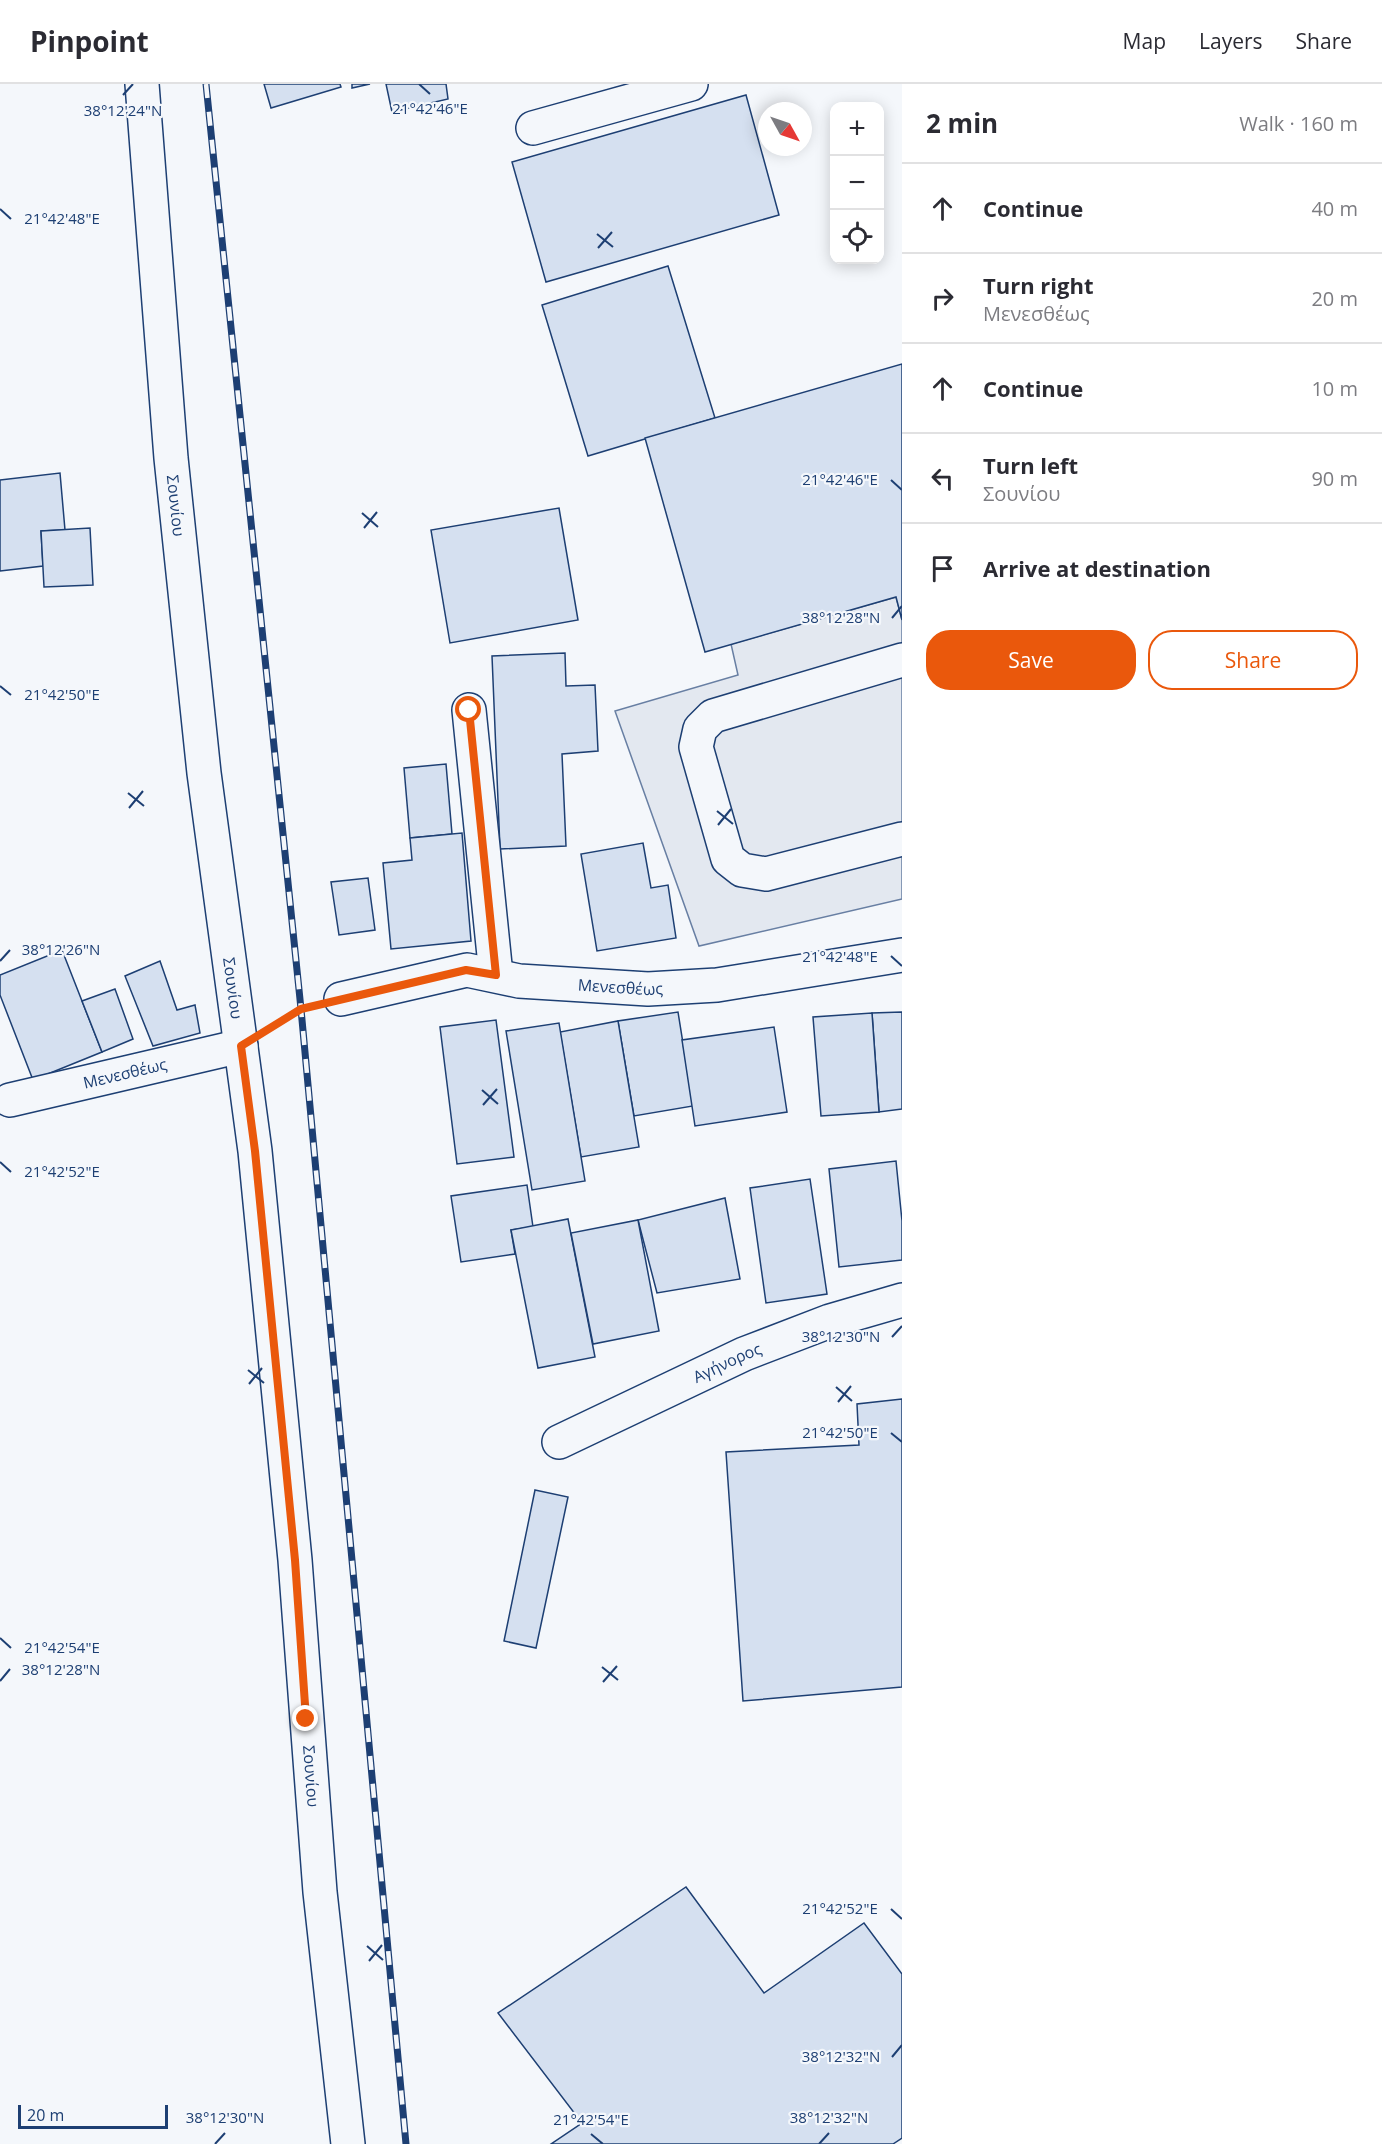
<!DOCTYPE html>
<meta charset="utf-8">
<style>
:root{--surface:#fff;--page:#f2f2f3;--text:#2b2b33;--muted:#7c7c81;--line:#e1e1e2;--accent:#ea580c}
body{margin:0;font-family:"Open Sans",sans-serif;background:var(--page);color:var(--text)}
.controls{position:absolute;right:18px;top:18px;display:grid;overflow:hidden;border-radius:12px;box-shadow:0 3px 15px #0003}
.controls button{width:54px;height:54px;display:grid;place-items:center;padding:0;border:0;border-bottom:2px solid var(--line);background:var(--surface);color:var(--text);font:30px sans-serif}
.compass{position:absolute;left:758px;top:18px;width:54px;height:54px;border-radius:50%;background:var(--surface);box-shadow:0 3px 15px #0003;rotate:130deg}
.scale{position:absolute;left:18px;bottom:15px;width:150px;box-sizing:border-box;padding-left:6px;border:3px solid #1d3f73;border-top:0;font-size:16px;line-height:21px;white-space:nowrap;color:#1d3f73;-webkit-text-stroke:4px #f4f7fb;paint-order:stroke}
.stop{position:absolute;width:18px;height:18px;margin:-14px;border:4px solid #ea580c;border-radius:50%;background:#fff}
.stop.end{background:#ea580c;border-color:#fff;box-shadow:0 2px 6px #0008}
.list{margin:0;padding:0;list-style:none}
h2{display:flex;justify-content:space-between;align-items:center;height:78px;margin:0;padding:0 24px;font-size:26px}
h2 small{font-size:20px;font-weight:400;color:var(--muted)}
.list li{display:grid;grid-template-columns:39px 1fr auto;gap:18px;align-items:center;box-sizing:border-box;height:90px;padding:0 24px;border-top:2px solid var(--line)}
.list b{display:block;font-size:22px;white-space:nowrap}
.list p{margin:0;font-size:20px;white-space:nowrap;color:var(--muted)}
.list em{font-size:20px;font-style:normal;color:var(--muted)}
.actions{display:flex;gap:12px;padding:18px 24px}
.actions a{flex:1;padding:14px 0;border:2px solid var(--accent);border-radius:24px;text-align:center;font-size:21px;color:var(--accent)}
.actions .main{background:var(--accent);color:#fff}
.icon{flex:none;width:33px;height:33px;fill:none;stroke:currentColor;stroke-width:2;stroke-linecap:round;stroke-linejoin:round}
.map{position:relative;flex:none;width:902px;height:2060px;overflow:hidden}
header{display:flex;align-items:center;gap:36px;box-sizing:border-box;height:84px;padding:0 30px;background:var(--surface);border-bottom:2px solid var(--line)}
header strong{font-size:28px}
nav{display:flex;gap:33px;margin-inline-start:auto;font-size:21px}
main{display:flex}
aside{flex:1;background:var(--surface)}
.map>svg:first-child{display:block}
</style>
<header>
<strong>Pinpoint</strong>
<nav><a>Map</a><a>Layers</a><a>Share</a></nav>
</header>
<main>
<div class="map">
<svg width="902" height="2060" viewBox="0 0 902 2060">
<rect width="100%" height="100%" fill="#f4f7fb"/>
<!-- parking -->
<polygon fill="#e3e8f0" stroke="#687fa3" stroke-width="1.5" points="896,513 902,536 902,815 699,862 615,627 738,591 731,560"/>
<!-- building -->
<g fill="#d5e0f0" stroke="#1d3f73" stroke-width="1.5">
<polygon points="264,0 340,0 341,3 271,24"/>
<polygon points="352,0 370,0 352,4"/>
<polygon points="386,0 446,0 448,15 392,28"/>
<polygon points="746,11 779,131 546,198 512,78"/>
<polygon points="668,182 715,334 588,372 542,221"/>
<polygon points="902,280 902,536 896,513 705,568 645,354"/>
<polygon points="60,389 65,446 41,447 43,482 0,487 0,396"/>
<polygon points="559,424 578,536 450,559 431,446"/>
<polygon points="90,444 93,501 44,503 41,447"/>
<polygon points="565,569 566,602 595,601 598,667 562,670 566,762 500,765 492,572"/>
<polygon points="446,680 452,750 410,754 404,684"/>
<polygon points="462,749 471,857 391,865 383,779 412,776 410,754"/>
<polygon points="643,759 651,804 668,801 676,854 597,867 581,770"/>
<polygon points="368,794 375,846 339,851 331,798"/>
<polygon points="62,866 102,968 33,996 0,911 0,891"/>
<polygon points="160,877 177,926 195,921 200,949 153,962 125,892"/>
<polygon points="115,905 133,955 102,968 82,917"/>
<polygon points="678,928 693,1022 634,1032 618,937"/>
<polygon points="902,928 902,1025 879,1028 872,929"/>
<polygon points="872,929 879,1028 821,1032 813,933"/>
<polygon points="496,936 514,1073 457,1080 440,943"/>
<polygon points="618,937 639,1063 581,1073 560,948"/>
<polygon points="559,939 585,1097 532,1106 506,947"/>
<polygon points="774,943 787,1028 695,1042 682,956"/>
<polygon points="896,1077 902,1137 902,1176 839,1183 829,1085"/>
<polygon points="810,1095 827,1210 766,1219 750,1104"/>
<polygon points="527,1101 533,1143 511,1146 515,1170 461,1178 451,1112"/>
<polygon points="725,1114 740,1195 657,1209 638,1136"/>
<polygon points="568,1135 595,1273 538,1284 511,1146"/>
<polygon points="638,1136 659,1247 593,1260 571,1149"/>
<polygon points="902,1315 902,1603 743,1617 726,1368 859,1361 857,1320"/>
<polygon points="535,1406 568,1413 536,1564 504,1557"/>
<polygon points="686,1803 764,1909 864,1839 902,1890 902,2054 893,2060 551,2060 582,2039 498,1929"/>
</g>
<g fill="none" stroke-linecap="round" stroke-linejoin="round">
<defs>
<g id="minor">
<path id="s1" d="M142,0L171,374L204,689L255,1067L295,1476L320,1808L348,2060"/>
<polyline points="533,44 691,0"/>
<polyline points="902,576 713,632 700,645 696,663 728,775 742,786 766,790 902,755"/>
<polyline points="469,626 496,891"/>
<path id="s2" d="M341,915L467,886L519,897L648,905L717,901L902,871"/>
<path id="s3" d="M10,1016L241,962"/>
<path id="s4" d="M559,1358L744,1270L830,1237L902,1216"/>
</g>
</defs>
<!-- minor casing -->
<use href="#minor" stroke="#1d3f73" stroke-width="36"/>
<!-- path -->
<polyline stroke="#5e769c" stroke-width="4" stroke-dasharray="4.5 3" stroke-linecap="butt" points="281,937 300,926"/>
<!-- minor -->
<use href="#minor" stroke="#f4f7fb" stroke-width="33"/>
<defs>
<polyline id="rail" points="206,0 301,925 406,2060"/>
</defs>
<!-- rail casing -->
<use href="#rail" stroke="#1d3f73" stroke-width="7"/>
<!-- rail -->
<use href="#rail" stroke="#f4f7fb" stroke-width="4.5" stroke-dasharray="14" stroke-linecap="butt"/>
</g>
<g fill="none" stroke-linecap="round" stroke-linejoin="round">
<!-- route -->
<polyline stroke="#ea580c" stroke-width="8" points="306,1635 295,1476 255,1067 241,962 301,925 466,886 496,891 469,626"/>
</g>
<!-- ticks -->
<path fill="none" stroke="#1d3f73" stroke-width="2" d="M419,0L430,10M123,11L133,0M0,125L11,135M597,150L613,163M598,164L612,148M891,396L902,406M362,429L378,443M364,444L377,428M892,534L902,522M0,602L11,611M128,709L144,722M129,724L143,707M717,727L733,740M718,741L731,725M891,872L902,882M0,877L10,866M482,1006L498,1020M483,1021L497,1005M0,1078L11,1088M892,1253L902,1242M248,1286L264,1299M249,1300L262,1284M836,1303L852,1317M838,1318L851,1302M891,1349L902,1358M0,1554L11,1564M602,1583L618,1596M0,1597L10,1585M603,1598L617,1582M891,1825L902,1835M367,1862L383,1876M369,1877L382,1861M892,1973L902,1961M591,2050L603,2060M215,2060L225,2049M819,2060L829,2049"/>
<g text-anchor="middle" stroke-width="4.5" stroke-linejoin="round" paint-order="stroke">
<!-- street labels -->
<g font-size="16" fill="#1d3f73" stroke="#f4f7fb">
<text dy="6" stroke="none"><textPath href="#s1" startOffset="423">Σουνίου</textPath></text>
<text dy="6" stroke="none"><textPath href="#s2" startOffset="284">Μενεσθέως</textPath></text>
<text dy="6" stroke="none"><textPath href="#s1" startOffset="909">Σουνίου</textPath></text>
<text dy="6" stroke="none"><textPath href="#s3" startOffset="118">Μενεσθέως</textPath></text>
<text dy="6" stroke="none"><textPath href="#s4" startOffset="186">Αγήνορος</textPath></text>
<text dy="6" stroke="none"><textPath href="#s1" startOffset="1701">Σουνίου</textPath></text>
</g>
</g>
<g font-size="15" text-anchor="middle" fill="#1d3f73" stroke="#f4f7fb" stroke-width="4.5" stroke-linejoin="round" paint-order="stroke">
<text x="430" y="30">21°42'46"E</text>
<text x="123" y="32">38°12'24"N</text>
<text x="62" y="140">21°42'48"E</text>
<text x="840" y="401">21°42'46"E</text>
<text x="841" y="539">38°12'28"N</text>
<text x="62" y="616">21°42'50"E</text>
<text x="61" y="871">38°12'26"N</text>
<text x="840" y="878">21°42'48"E</text>
<text x="62" y="1093">21°42'52"E</text>
<text x="841" y="1258">38°12'30"N</text>
<text x="840" y="1354">21°42'50"E</text>
<text x="62" y="1569">21°42'54"E</text>
<text x="61" y="1591">38°12'28"N</text>
<text x="840" y="1830">21°42'52"E</text>
<text x="841" y="1978">38°12'32"N</text>
<text x="225" y="2039">38°12'30"N</text>
<text x="829" y="2039">38°12'32"N</text>
<text x="591" y="2041">21°42'54"E</text>
</g>
</svg>
<div class="controls">
<button>+</button>
<button>−</button>
<button><svg class="icon" aria-label="locate" viewBox="0 0 24 24"><circle cx="12" cy="12" r="6"/><path d="M12 2v4M12 18v4M2 12h4M18 12h4"/></svg></button>
</div>
<svg class="compass" viewBox="-18 -18 36 36"><path d="M0-13l5 13h-10z" fill="#e53935"/><path d="M0 13l5-13h-10z" fill="#7c7c81"/></svg>
<div class="scale">20 m</div>
<div class="stop" style="left:469px;top:626px"></div>
<div class="stop end" style="left:306px;top:1635px"></div>
</div>
<aside>
<h2>2 min<small>Walk · 160 m</small></h2>
<ul class="list">
<li><svg class="icon" aria-label="ahead" viewBox="0 0 24 24"><path d="M12 20V5M6 11l6-6 6 6"/></svg><div><b>Continue</b></div><em>40 m</em></li>
<li><svg class="icon" aria-label="right" viewBox="0 0 24 24"><path d="M7 20v-9h11M14 6l5 5-5 5"/></svg><div><b>Turn right</b><p>Μενεσθέως</p></div><em>20 m</em></li>
<li><svg class="icon" aria-label="ahead" viewBox="0 0 24 24"><path d="M12 20V5M6 11l6-6 6 6"/></svg><div><b>Continue</b></div><em>10 m</em></li>
<li><svg class="icon" aria-label="left" viewBox="0 0 24 24"><path d="M17 20v-9H6M10 6l-5 5 5 5"/></svg><div><b>Turn left</b><p>Σουνίου</p></div><em>90 m</em></li>
<li><svg class="icon" aria-label="arrive" viewBox="0 0 24 24"><path d="M6 21V4h12l-3 4 3 4H6"/></svg><div><b>Arrive at destination</b></div></li>
</ul>
<div class="actions"><a class="main">Save</a><a>Share</a></div>
</aside>
</main>
